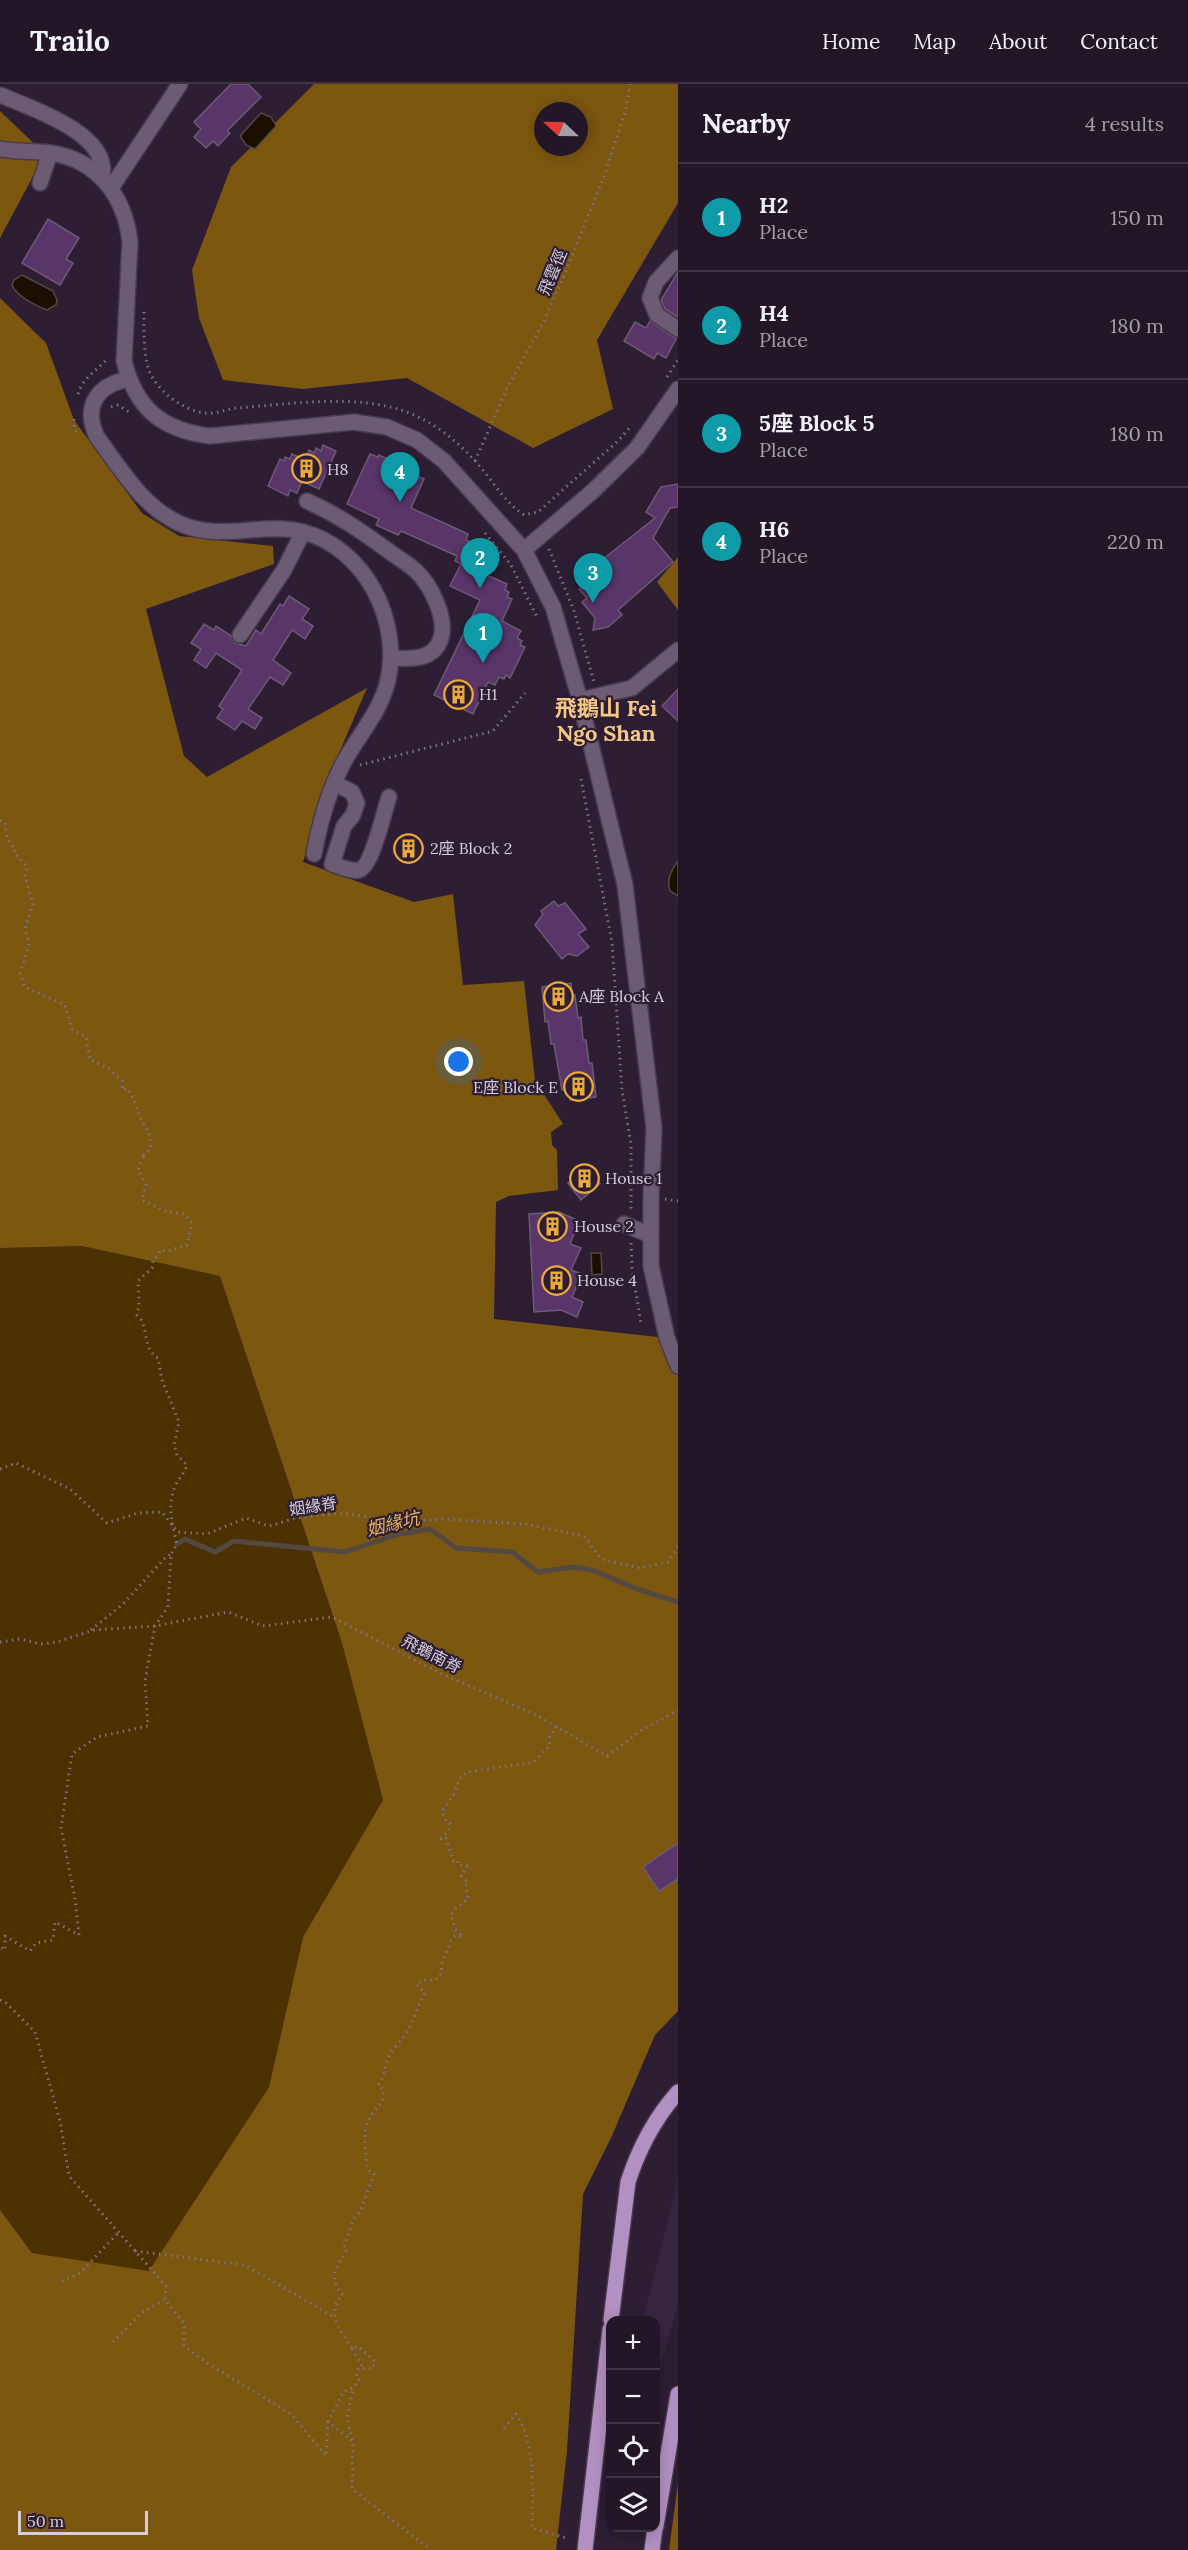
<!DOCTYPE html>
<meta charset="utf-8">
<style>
:root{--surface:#221627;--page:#2e2333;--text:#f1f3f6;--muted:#a29fa7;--line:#3f3544;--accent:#eaaa39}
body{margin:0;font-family:Lora,"Noto Sans TC",serif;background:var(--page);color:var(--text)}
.controls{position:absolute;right:18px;bottom:18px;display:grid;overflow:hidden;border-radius:12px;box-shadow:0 3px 15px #0003}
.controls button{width:54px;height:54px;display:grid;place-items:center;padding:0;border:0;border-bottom:2px solid var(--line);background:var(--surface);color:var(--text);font:30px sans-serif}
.compass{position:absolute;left:534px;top:18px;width:54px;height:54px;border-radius:50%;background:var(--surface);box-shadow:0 3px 15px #0003;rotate:292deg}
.scale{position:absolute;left:18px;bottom:15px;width:130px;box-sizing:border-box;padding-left:6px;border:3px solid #d7cedc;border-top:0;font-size:16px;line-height:21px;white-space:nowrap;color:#d7cedc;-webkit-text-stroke:4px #2d1e34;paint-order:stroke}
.you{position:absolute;left:459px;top:978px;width:21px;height:21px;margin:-15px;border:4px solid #fff;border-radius:50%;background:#1a73e8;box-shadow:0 0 0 9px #1a73e833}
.badge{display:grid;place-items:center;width:39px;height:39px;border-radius:50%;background:var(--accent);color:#fff;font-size:20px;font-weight:700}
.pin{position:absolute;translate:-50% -50px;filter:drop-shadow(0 2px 3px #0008)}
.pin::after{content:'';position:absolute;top:32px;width:21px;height:18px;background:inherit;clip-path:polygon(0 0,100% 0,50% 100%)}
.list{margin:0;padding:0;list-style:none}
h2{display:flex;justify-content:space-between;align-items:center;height:78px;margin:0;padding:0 24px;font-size:26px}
h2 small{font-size:20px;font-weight:400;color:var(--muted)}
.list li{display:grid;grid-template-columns:39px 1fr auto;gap:18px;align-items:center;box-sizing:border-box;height:108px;padding:0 24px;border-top:2px solid var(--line)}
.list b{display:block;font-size:22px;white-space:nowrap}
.list p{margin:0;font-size:20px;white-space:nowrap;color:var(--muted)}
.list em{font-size:20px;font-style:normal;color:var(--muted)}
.icon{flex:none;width:33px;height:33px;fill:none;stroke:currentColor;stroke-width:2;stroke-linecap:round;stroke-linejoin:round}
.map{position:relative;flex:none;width:678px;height:2466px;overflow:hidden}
header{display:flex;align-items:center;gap:36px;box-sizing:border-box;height:84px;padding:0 30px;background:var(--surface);border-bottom:2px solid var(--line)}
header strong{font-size:28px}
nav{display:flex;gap:33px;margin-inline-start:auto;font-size:21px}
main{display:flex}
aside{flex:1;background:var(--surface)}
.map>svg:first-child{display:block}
</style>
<header>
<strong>Trailo</strong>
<nav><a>Home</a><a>Map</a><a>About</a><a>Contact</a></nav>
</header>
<main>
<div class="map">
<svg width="678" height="2466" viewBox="0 0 678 2466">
<rect width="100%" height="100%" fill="#2d1e34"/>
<!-- built -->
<polygon fill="#382540" points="678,2097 678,2220 656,2296 656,2236 643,2236"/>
<!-- green -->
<polygon fill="#4c3200" points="82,1162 220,1192 342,1559 383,1716 303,1853 269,2003 149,2188 32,2169 0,2126 0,1164"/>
<!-- forest -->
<g fill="#7c5710" fill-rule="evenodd">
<path d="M314,0H678V119L597,256L613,325L533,364L407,294L303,305L223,296L199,234L192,186L231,83ZM543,27H579V63H543Z"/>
<polygon points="0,27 45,70 0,154"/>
<polygon points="0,214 46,259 74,336 142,429 179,452 273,462 274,480 146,525 184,672 207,693 367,604 333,683 303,778 414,818 453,810 463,901 524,897 535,996 563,1040 551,1048 552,1061 557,1066 558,1106 509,1112 496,1118 494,1235 667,1254 678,1282 678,1927 655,1951 611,2054 583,2110 567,2367 556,2466 0,2466 0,2126 32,2169 149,2187 269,2003 303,1853 383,1716 342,1559 220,1192 82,1162 0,1164"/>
<polygon points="678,473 678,526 657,498"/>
<polygon points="678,2399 678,2466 669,2466"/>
</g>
<!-- water -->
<g fill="#1b1000" stroke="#534942" stroke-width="1.5">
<polygon points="261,29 271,33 276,42 255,65 246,61 240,52"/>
<path d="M22,191L53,207L57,216L56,221L47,226C36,222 16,212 12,201L14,196Z"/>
<path d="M678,777V812L670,807C666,796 671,786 678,777Z"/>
<polygon points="591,1169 601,1169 602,1190 592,1191"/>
</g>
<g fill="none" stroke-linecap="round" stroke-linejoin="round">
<!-- stream -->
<polyline stroke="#534942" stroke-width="5" points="177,1460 185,1455 215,1468 234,1457 345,1468 396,1451 430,1445 456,1464 512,1468 538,1488 573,1483 592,1486 637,1505 678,1518"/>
</g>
<!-- building -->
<g fill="#593569" stroke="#6c5b74" stroke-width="1.5">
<polygon points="231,0 248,0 261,13 227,47 230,49 218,62 213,57 206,64 194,53 201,45 194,38"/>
<polygon points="48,135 79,154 66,175 73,179 60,201 22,179"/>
<polygon points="678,188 678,233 665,225 661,216"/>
<polygon points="650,237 676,255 666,274 657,269 654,275 624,257 635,238 646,244"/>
<polygon points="323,361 336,367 319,405 302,397 297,409 290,406 288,412 268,402 280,375 284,377 285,373 290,375 292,370 305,376 309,366 314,369 316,364 321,367"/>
<polygon points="370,370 378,373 379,371 414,387 412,390 424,395 411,424 468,450 466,456 476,460 473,467 482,470 475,486 507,500 505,506 509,508 507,513 512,515 502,537 521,547 517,554 522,557 520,561 525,563 510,594 506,591 504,595 499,593 495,601 488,598 473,630 434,611 480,516 450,502 461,480 455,477 457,472 401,447 398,451 376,441 379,435 347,420"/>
<polygon points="678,400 678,423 670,424 653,454 673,478 618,526 622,531 608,543 593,546 595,534 582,518 587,514 579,505 598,489 593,483 655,434 646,428 661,403"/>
<polygon points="289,512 309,525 302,535 313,542 305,555 292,546 273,576 291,589 283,601 270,593 248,625 262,634 255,645 242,637 235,646 217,634 223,625 219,622 242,586 216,569 206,584 194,576 201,565 191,559 204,540 214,546 216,542 230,551 235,559 246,562 256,546 261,550 280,520 283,522"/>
<polygon points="678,605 678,637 662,622"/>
<polygon points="554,817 558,822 565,819 586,845 578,850 589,863 577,872 568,870 562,875 535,841 543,830 541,827"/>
<polygon points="571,899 572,911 575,911 578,934 581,933 583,956 586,956 589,979 592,979 596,1013 570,1016 569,1005 562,1006 554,960 551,960 548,937 545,938 542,903"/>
<polygon points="587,1083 600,1100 581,1116 568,1099"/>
<polygon points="559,1128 579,1137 570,1160 581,1164 571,1186 582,1190 572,1213 583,1218 577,1233 561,1226 534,1228 529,1130"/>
<polygon points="678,1759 678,1795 659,1807 643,1783"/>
</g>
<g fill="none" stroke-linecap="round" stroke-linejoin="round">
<defs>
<g id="minor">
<path d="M0,11C31,24 111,50 102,93"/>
<path d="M0,65C17,68 34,67 51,69C98,76 125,113 130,158L124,277C136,325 162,346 210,352L354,338L387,343L417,356L444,377L524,466L553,523L580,616L625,801L654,1044L651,1113V1182L667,1254L678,1282"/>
<polyline points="40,99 50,69"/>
<polyline points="111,104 180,0"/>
<polyline points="678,174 656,198 650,214 657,231 678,245"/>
<path d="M129,295C96,301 83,323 97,353C121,385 143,424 181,440C222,458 264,437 303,448C365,464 401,536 388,596C381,627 360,649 345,676C329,705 320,737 314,770"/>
<path d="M307,417C340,432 361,447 390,468C398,474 409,480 416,487C431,501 447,534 441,554C434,577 411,575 391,574"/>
<polyline points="524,466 593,407 637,364 678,305"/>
<polyline points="240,551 284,486 303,448"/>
<polyline points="580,616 632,604 678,566"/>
<path d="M334,699L352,708L357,719L353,731L344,742L332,780C339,782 351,788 359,786C372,783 384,727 389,713"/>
<polyline points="624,1140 650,1151"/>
</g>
<g id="major">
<path d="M611,2236L628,2098C639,2064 654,2035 678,2008"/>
<polyline points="656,2442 678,2310"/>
<polyline points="585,2466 610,2245"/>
<polyline points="652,2466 655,2444"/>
</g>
</defs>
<!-- minor casing -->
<use href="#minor" stroke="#483a4f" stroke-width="18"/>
<!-- major casing -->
<use href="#major" stroke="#483a4f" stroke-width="18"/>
<!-- path -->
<g stroke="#7e7284" stroke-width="3" stroke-dasharray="1.5 4.5" stroke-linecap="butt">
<path d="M144,228C144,246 143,275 151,291C161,310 185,327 206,329C216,330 227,325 237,324C290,320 360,309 409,329C435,339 457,357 475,377C492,395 503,417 524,431L538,428L619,356L631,342"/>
<polyline points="667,293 678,276"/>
<path d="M78,310C83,293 97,287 107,275"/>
<polyline points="111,323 118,321 129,328"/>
<polyline points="74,335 74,344 78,351"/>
<polyline points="475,377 508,302 543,239 566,187 605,90 626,25 630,0"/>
<polyline points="485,449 511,481 538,535"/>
<polyline points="549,465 574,527 594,598"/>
<polyline points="360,681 493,647 525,609"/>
<polyline points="581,695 612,858 622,1006 631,1060 631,1125"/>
<path d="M0,736L5,739L7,754L15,765L14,769L27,782L25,793L33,820L25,845L29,861L20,890L25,903L65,921L72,945L86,953L90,976L110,985L122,997V1006L126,1004C139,1017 136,1035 149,1047L151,1065L141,1073H143L138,1086L146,1101L142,1116L167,1128L185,1130L192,1140L187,1161L168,1167L160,1166L159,1170L153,1177V1183L138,1197L139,1221L137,1231C150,1242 141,1264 158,1274L162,1296L179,1338L174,1361L177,1371L187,1381C184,1390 179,1394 175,1402C167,1423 172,1439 177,1460L171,1470L168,1523L155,1542L145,1597L148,1642L97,1653L72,1670L61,1744L75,1815L79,1851L55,1838L53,1856L36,1859L30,1867L5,1852V1866L0,1863"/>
<polyline points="665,1115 678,1117"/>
<polyline points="631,1159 632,1184 641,1240"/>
<polyline points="0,1385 16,1379 70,1405 107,1439 138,1429 162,1428 178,1448 207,1450 246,1434 269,1442 296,1434 344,1429 396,1438 444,1435 525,1440 584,1452 601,1475 640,1484 668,1478 678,1462"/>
<polyline points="91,1546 123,1520 164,1475 171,1470"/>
<polyline points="0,1558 20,1555 41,1560 57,1558 94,1546 155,1542 228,1528 263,1542 332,1533 442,1590 536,1631 607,1672 642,1646 678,1626"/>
<polyline points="0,1916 5,1918 35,1948 60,2037 69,2092 166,2202 165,2216 184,2239 184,2262 210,2281 291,2330 326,2372 328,2338 353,2357 352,2405 431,2466"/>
<polyline points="135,2167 245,2181 334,2233"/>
<polyline points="62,2197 80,2189 119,2148"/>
<polyline points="113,2258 141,2229 164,2216"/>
<polyline points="352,2265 363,2283"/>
<path d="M328,2338L343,2308L353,2304L359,2296L356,2293L359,2284L372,2285L375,2277L358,2262L352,2265C342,2248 324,2229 343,2211C327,2193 336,2185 346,2167L344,2163L354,2134L360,2128L374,2090L367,2085C365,2052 359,2042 383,2017V2005L378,2001C386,1992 384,1980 390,1970C393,1964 401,1958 405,1951C414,1938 417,1922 425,1909L416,1900L424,1896H436L442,1888L441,1882L452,1854L455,1852H463L455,1845L451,1830L457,1823L468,1815L466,1801L468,1798L461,1792L467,1782L458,1781V1777H453L446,1754L441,1755L450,1744V1740L447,1739L442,1727C446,1721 451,1716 454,1710C458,1701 458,1693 467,1688L534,1678L550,1661L549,1655L556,1642"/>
<path d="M504,2344L516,2330C536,2358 533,2410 532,2444L566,2454"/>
<polyline points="352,2356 347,2334 353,2304"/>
</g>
<!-- minor -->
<use href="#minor" stroke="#6b5b73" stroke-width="15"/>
<!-- major -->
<use href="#major" stroke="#b290c1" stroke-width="15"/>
</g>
<!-- icons -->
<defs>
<symbol id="building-ring" viewBox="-11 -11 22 22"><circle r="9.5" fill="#2d1e34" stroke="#eaaa39" stroke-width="1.5"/><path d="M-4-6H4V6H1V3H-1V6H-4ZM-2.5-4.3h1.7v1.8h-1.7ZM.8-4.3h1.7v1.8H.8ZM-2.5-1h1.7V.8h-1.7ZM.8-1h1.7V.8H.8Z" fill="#eaaa39"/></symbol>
</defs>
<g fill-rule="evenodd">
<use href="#building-ring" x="290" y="368" width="33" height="33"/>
<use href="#building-ring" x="442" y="594" width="33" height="33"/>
<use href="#building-ring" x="392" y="748" width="33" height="33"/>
<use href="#building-ring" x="542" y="896" width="33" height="33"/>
<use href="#building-ring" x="562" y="986" width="33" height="33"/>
<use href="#building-ring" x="568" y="1078" width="33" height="33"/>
<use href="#building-ring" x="536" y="1126" width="33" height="33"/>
<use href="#building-ring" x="540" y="1180" width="33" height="33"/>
</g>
<g text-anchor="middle" stroke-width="4.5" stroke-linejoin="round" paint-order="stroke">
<!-- street labels -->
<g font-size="16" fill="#d7cedc" stroke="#2d1e34">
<text transform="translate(552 188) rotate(-67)" y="6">飛雲徑</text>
<text transform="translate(313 1422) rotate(-8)" y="6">姻緣脊</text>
<text transform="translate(432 1570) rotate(27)" y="6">飛鵝南脊</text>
</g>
<!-- poi labels -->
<g font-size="16" fill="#d7cedc" stroke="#2d1e34" text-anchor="start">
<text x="327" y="391">H8</text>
<text x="479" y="616">H1</text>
<text x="430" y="770">2座 Block 2</text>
<text x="579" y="918">A座 Block A</text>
<text x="558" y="1009" text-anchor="end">E座 Block E</text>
<text x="605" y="1100">House 1</text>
<text x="574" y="1148">House 2</text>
<text x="577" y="1202">House 4</text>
</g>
<!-- water labels -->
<g font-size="18" font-style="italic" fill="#ebb35a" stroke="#2d1e34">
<text transform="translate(393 1440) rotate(-13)" y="6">姻緣坑</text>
</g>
<!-- district labels -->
<g font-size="22" font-weight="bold" fill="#f5c883" stroke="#2d1e34">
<text x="606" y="632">飛鵝山 Fei<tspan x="606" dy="25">Ngo Shan</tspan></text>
</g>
</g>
</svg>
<div class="controls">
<button>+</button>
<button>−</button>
<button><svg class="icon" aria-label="locate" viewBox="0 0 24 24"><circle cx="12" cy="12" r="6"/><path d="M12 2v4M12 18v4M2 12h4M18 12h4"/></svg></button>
<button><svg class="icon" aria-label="layers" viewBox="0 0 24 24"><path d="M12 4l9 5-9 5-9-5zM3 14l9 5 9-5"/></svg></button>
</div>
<svg class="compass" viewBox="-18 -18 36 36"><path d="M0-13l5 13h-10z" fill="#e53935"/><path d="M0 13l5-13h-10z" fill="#a29fa7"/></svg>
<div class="scale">50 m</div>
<div class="you"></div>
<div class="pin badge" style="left:483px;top:579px;background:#0f9aa8">1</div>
<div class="pin badge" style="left:480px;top:504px;background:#0f9aa8">2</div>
<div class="pin badge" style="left:593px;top:519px;background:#0f9aa8">3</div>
<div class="pin badge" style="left:400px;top:418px;background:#0f9aa8">4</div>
</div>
<aside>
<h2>Nearby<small>4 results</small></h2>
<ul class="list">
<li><span class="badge" style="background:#0f9aa8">1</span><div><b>H2</b><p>Place</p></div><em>150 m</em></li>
<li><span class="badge" style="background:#0f9aa8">2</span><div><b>H4</b><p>Place</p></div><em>180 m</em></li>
<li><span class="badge" style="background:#0f9aa8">3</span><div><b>5座 Block 5</b><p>Place</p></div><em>180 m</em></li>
<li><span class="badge" style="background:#0f9aa8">4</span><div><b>H6</b><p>Place</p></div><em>220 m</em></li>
</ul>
</aside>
</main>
